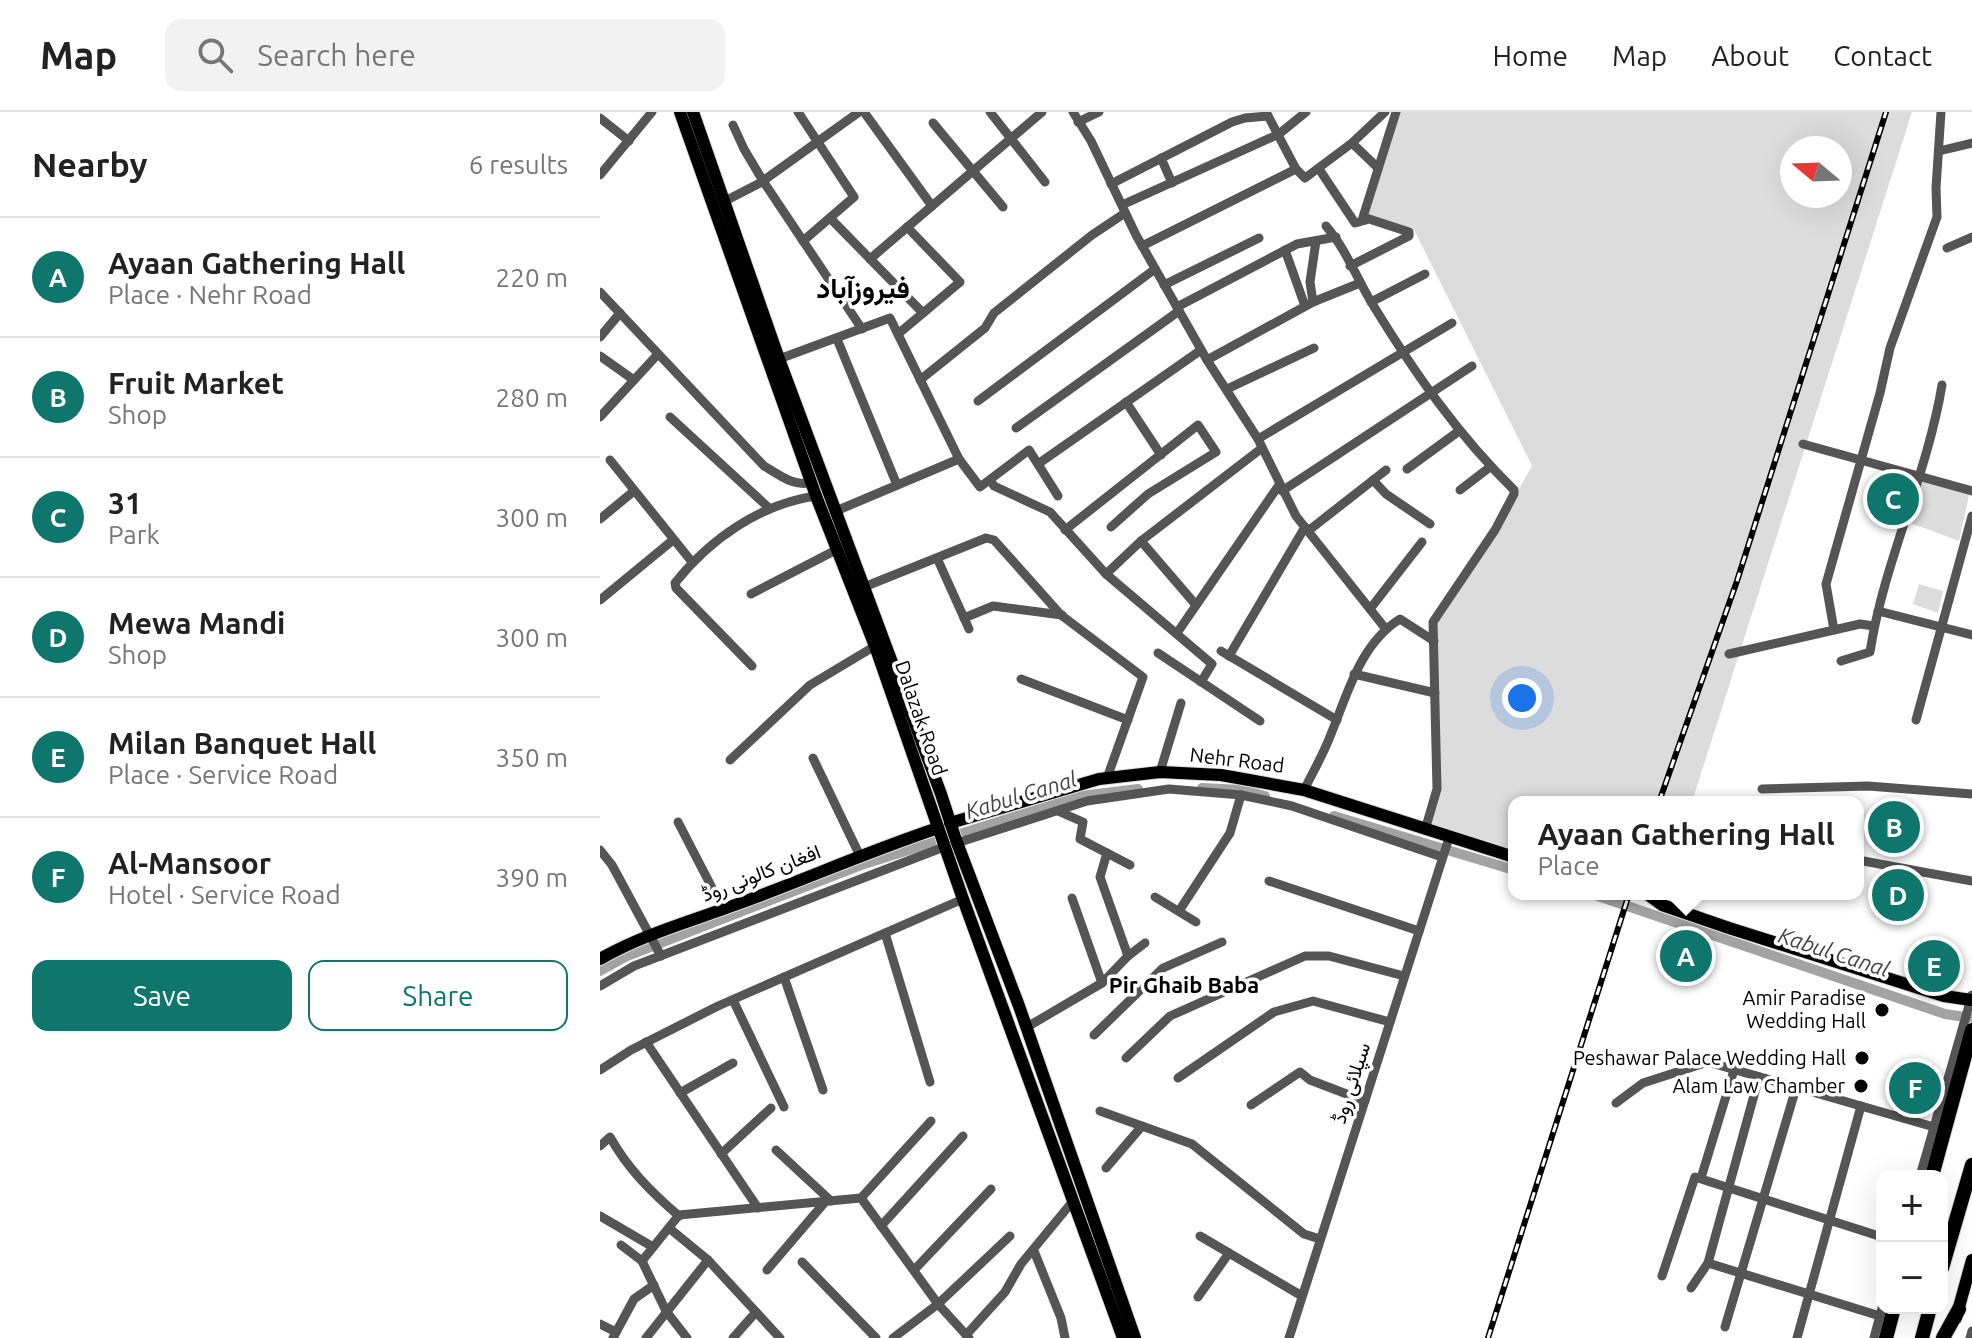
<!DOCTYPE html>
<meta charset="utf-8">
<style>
:root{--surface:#fff;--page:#f2f2f2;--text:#222;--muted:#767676;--line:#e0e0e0;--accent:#0f766e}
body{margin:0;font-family:Ubuntu,Vazirmatn,sans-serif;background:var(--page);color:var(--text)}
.controls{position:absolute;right:24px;bottom:24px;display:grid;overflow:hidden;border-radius:16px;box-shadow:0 8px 32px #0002}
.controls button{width:72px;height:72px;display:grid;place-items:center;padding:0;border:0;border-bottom:2px solid var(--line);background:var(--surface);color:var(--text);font:40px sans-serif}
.compass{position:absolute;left:1180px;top:24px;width:72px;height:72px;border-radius:50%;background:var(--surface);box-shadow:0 8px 32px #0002;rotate:289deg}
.you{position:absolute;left:922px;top:586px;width:28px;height:28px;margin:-20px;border:6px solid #fff;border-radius:50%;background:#1a73e8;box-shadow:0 0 0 12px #1a73e833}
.badge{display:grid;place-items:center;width:52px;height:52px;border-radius:50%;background:var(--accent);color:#fff;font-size:26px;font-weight:700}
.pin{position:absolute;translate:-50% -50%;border:4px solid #fff;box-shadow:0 2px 8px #0006}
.popup{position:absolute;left:908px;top:684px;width:356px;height:104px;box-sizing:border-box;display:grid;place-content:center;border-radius:16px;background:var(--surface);filter:drop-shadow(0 2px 6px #0005);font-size:26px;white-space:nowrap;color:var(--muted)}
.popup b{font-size:30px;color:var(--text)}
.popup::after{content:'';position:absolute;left:50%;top:100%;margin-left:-16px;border:16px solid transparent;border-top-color:var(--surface)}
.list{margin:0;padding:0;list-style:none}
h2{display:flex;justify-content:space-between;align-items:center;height:104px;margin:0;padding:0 32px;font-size:34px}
h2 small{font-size:26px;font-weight:400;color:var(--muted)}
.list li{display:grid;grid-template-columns:52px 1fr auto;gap:24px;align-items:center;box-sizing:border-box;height:120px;padding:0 32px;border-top:2px solid var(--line)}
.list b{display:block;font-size:30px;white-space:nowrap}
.list p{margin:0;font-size:26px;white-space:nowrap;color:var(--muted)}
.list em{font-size:26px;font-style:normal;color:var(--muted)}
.actions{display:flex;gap:16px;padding:24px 32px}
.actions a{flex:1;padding:18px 0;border:2px solid var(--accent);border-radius:16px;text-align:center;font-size:28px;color:var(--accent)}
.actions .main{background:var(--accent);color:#fff}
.icon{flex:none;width:44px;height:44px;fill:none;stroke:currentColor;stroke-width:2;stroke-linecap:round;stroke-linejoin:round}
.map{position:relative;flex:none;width:1372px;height:1226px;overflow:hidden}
header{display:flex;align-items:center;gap:48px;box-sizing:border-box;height:112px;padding:0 40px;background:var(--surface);border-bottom:2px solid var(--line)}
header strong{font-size:38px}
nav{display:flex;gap:44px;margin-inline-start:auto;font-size:28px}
.search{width:560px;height:72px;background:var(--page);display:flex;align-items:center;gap:20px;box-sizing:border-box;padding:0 28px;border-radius:16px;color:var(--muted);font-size:30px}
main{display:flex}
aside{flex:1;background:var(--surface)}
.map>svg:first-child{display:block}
</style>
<header>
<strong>Map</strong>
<div class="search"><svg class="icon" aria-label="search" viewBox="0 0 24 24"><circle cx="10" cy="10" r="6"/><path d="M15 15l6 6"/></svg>Search here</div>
<nav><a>Home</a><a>Map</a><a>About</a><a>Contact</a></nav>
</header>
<main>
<aside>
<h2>Nearby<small>6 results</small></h2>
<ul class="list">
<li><span class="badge">A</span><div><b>Ayaan Gathering Hall</b><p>Place · Nehr Road</p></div><em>220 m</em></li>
<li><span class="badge">B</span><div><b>Fruit Market</b><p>Shop</p></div><em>280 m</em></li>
<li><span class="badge">C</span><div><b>31</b><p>Park</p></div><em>300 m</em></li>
<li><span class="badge">D</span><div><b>Mewa Mandi</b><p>Shop</p></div><em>300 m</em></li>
<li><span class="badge">E</span><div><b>Milan Banquet Hall</b><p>Place · Service Road</p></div><em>350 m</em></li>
<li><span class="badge">F</span><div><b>Al-Mansoor</b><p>Hotel · Service Road</p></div><em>390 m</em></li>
</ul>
<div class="actions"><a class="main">Save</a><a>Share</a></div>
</aside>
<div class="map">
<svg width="1372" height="1226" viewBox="0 0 1372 1226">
<rect width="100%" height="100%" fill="#fff"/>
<!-- green -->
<g fill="#dcdcdc" fill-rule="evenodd">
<path d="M795,0H1312L1092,690H914V742L825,718L837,677L833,510L912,389L932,354L814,118L763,105ZM1192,36H1240V84H1192Z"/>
<polygon points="1299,364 1311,368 1297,408 1276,401 1287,367 1294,372"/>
<polygon points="1318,368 1370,379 1359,429 1305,409"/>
<polygon points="1319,472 1343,479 1338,501 1313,492"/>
</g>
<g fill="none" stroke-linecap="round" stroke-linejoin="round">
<!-- canal -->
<g stroke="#a3a3a3" stroke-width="10">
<polyline points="602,676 642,678 665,684"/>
<polyline points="734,704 914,758"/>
<polyline points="992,782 1345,902 1372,906"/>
<polyline points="0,859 27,844 261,753 481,684 538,677"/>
</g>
<defs>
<g id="major">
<polyline points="80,0 216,384 275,534 363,787 523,1226"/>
<polyline points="93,0 179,247 341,682 356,728 419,894 535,1226"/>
<polyline points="350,711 499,667 560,660 621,663 704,678 914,745"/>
<polyline points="1047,782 1062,793 1129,816 1344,884 1371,888"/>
<path d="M0,847C43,822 95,808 143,790C208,766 272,738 338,716"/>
<polyline points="1356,1206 1372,1148"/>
</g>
<g id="highway">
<polyline points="1332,1064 1372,918"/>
<polyline points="1342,1156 1372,1053"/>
<polyline points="1286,1226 1294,1196"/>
<polyline points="1322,1226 1330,1196"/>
<polyline points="1343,1226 1359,1197"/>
</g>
</defs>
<!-- major casing -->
<use href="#major" stroke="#dbdbdb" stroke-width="14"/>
<!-- highway casing -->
<use href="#highway" stroke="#dbdbdb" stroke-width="16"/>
<!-- minor -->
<g stroke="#555" stroke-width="9">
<polyline points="198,0 254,85 203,129"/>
<polyline points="264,0 332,94"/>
<polyline points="390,0 445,70"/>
<polyline points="473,0 491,29 536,123 607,248 658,327 696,404 785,516"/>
<polyline points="666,0 696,57 705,66 752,31 785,0"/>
<polyline points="0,6 29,29"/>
<polyline points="478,10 499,0"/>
<polyline points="333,11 403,95"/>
<polyline points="133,13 144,37 163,69 262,217"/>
<polyline points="752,31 778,56"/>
<polyline points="1339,39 1372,31"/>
<polyline points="561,46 572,71"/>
<polyline points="719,57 755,111 766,108"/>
<polyline points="0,63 52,0"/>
<polyline points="511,72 632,10 645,6 668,4"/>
<polyline points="125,89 160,71 259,0"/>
<polyline points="522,93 679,22 706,0"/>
<polyline points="230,106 323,201"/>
<path d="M726,114C746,137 757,167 773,193C814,260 858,323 914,378V382L895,418L833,510L837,677L825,718"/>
<polyline points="542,134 696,57"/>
<polyline points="1347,136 1372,125"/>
<polyline points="685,138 705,194"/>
<polyline points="270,147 442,0"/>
<polyline points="750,154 809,124 809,120 763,105 796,0"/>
<polyline points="564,173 659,126"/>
<path d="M0,180L164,354C178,362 195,376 211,370"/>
<polyline points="713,190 710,170 716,129"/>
<polyline points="771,190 825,162"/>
<polyline points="577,195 697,132 736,125"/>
<polyline points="298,222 360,170 307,115"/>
<polyline points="0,225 20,201"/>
<polyline points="237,227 297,373"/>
<polyline points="0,244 34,268"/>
<polyline points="179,247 290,206 359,347 380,375 429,338 458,384"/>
<polyline points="607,248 713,190 760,171"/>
<polyline points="320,268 385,216 394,201 492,123 525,101"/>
<polyline points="627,277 714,236"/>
<polyline points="378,289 555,157"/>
<polyline points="526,290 561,343"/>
<polyline points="0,305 58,242"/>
<polyline points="70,305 169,396"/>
<polyline points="416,316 579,199"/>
<polyline points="658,327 852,211"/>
<polyline points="1203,332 1372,379"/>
<polyline points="10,348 92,450"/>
<polyline points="438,352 601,238"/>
<polyline points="807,357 859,319"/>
<polyline points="390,368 394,374 450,400 506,462 612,552 601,570"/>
<polyline points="773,368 786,382 830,412"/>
<polyline points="860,378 890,355"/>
<polyline points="682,379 872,254"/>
<polyline points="236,399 359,347"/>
<polyline points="0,407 34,379"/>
<polyline points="465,418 598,313 616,340 548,382 511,415"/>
<polyline points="708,419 786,358"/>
<polyline points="541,429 596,493"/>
<polyline points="337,446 369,517"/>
<polyline points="506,462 541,429 662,336"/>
<polyline points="264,475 386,426 394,428 461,503 543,565 507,666"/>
<polyline points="151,482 236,438"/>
<polyline points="0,488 73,428"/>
<polyline points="770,497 822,430"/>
<polyline points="1278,499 1372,523"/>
<polyline points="364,506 393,494 462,503"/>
<polyline points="1234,518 1226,472 1280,281 1290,236 1337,105 1336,76 1341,0"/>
<polyline points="577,521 679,373"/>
<polyline points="621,539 737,608"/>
<polyline points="558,541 660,609"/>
<polyline points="1129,542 1260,512 1274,514"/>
<polyline points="629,544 705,415"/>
<path d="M1241,549L1270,540C1284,449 1327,364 1342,273"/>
<path d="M152,554L76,476L75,471C110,427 160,392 216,384"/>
<polyline points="754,562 835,581"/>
<polyline points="421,567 528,608"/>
<polyline points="1316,608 1372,404"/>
<polyline points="213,646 259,742"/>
<polyline points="130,648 210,573 275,534"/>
<polyline points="560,660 581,591"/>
<polyline points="1162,677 1268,674 1372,682"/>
<path d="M704,678C713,660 724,641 731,622C748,581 760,532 800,507L834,529"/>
<polyline points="458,699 483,710 480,727 530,753"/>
<polyline points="78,710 123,797"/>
<polyline points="357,731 487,689 569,677 641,683 692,694 842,745"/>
<polyline points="0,738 12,753 61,844"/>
<polyline points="507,741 500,765 528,844"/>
<polyline points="1258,748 1372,769"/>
<polyline points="669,769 819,819"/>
<polyline points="555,785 596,810"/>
<polyline points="472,786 502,871"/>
<polyline points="579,799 630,721 641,683"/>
<polyline points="285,821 330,970"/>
<polyline points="184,865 223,978"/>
<polyline points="0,874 34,854 344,735"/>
<polyline points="133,888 184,995"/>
<polyline points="427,915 502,871 528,844 545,831"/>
<polyline points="494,923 563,856 622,830"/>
<polyline points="46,930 158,1096"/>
<polyline points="526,946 570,904 705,844 729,844 804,864"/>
<polyline points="0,958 31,938 118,894 363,787"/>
<polyline points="578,966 674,900 713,889 790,910"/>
<polyline points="80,981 133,951"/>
<polyline points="1016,991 1043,971 1108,950 1334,1015"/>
<polyline points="651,993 700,960 710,968 765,989"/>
<polyline points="500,999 592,1032 704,1122 720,1127"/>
<path d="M0,1034L10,1025C28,1057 51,1080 79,1104"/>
<polyline points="176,1038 231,1089"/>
<polyline points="121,1042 171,996"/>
<polyline points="506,1056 542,1014"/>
<polyline points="1320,1064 1372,883"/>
<polyline points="1101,1066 1134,958"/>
<polyline points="261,1086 331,1009"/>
<polyline points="0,1104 53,1135"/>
<polyline points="281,1114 363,1024"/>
<polyline points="69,1116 108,1148 180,1226"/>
<polyline points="600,1124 702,1184"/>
<polyline points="21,1133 42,1149 66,1199 87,1226"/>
<polyline points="434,1139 461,1206 465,1226"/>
<polyline points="42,1149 79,1103 261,1086 338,1192 369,1226"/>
<polyline points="202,1150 276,1226"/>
<polyline points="1108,1151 1280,1204"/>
<polyline points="167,1158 225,1090"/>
<polyline points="314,1158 391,1077"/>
<polyline points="1062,1164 1095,1065 1282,1125"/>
<polyline points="1091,1176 1108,1151 1159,965"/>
<polyline points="598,1185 629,1141"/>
<polyline points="0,1212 16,1220"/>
<polyline points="1125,1215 1196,976"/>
<polyline points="366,1223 405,1180 421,1152 473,1089"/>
<polyline points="13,1226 34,1187 54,1173"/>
<polyline points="46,1226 108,1148"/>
<polyline points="133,1226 156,1200"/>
<polyline points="293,1226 338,1192 410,1124"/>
<polyline points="689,1226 849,726"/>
<polyline points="1197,1226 1261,994"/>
<polyline points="1274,1226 1282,1196"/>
<polyline points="1370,1226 1372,1219"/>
</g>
<!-- major -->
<use href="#major" stroke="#000" stroke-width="12"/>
<!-- highway -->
<use href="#highway" stroke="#000" stroke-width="14"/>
<defs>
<g id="rail">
<polyline points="1059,690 1137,469 1286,0"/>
<polyline points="888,1226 1029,782"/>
</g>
</defs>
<!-- rail casing -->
<use href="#rail" stroke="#000" stroke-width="6"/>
<!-- rail -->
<use href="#rail" stroke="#fff" stroke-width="3" stroke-dasharray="9" stroke-linecap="butt"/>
</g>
<!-- markers -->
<g fill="#000" stroke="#fff" stroke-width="3">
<circle cx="1282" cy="898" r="8"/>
<circle cx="1262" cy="946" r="8"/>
<circle cx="1261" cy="974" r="8"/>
</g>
<g text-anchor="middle" stroke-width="7" stroke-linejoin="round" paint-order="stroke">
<!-- street labels -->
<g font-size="20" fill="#000" stroke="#fff">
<text transform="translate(321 606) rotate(71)" y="7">Dalazak Road</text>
<text transform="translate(637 648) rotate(7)" y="7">Nehr Road</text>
<text transform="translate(161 761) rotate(-21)" y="7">افغان کالونی روڈ</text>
<text transform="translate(751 971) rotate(-72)" y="7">سپلائی روڈ</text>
</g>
<!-- poi labels -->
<g font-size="20" fill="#000" stroke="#fff" text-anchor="end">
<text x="1266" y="893">Amir Paradise<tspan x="1266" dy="23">Wedding Hall</tspan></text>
<text x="1246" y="953">Peshawar Palace Wedding Hall</text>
<text x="1245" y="981">Alam Law Chamber</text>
</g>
<!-- water labels -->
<g font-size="22" font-style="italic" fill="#444" stroke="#fff">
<text transform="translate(421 683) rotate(-17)" y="8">Kabul Canal</text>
<text transform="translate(1234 840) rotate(18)" y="8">Kabul Canal</text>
</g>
<!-- neighbourhood labels -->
<g font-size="22" font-weight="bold" fill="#000" stroke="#fff">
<text x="584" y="881">Pir Ghaib Baba</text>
</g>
<!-- district labels -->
<g font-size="28" font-weight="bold" fill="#000" stroke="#fff">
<text x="263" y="186">فیروزآباد</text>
</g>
</g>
</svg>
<div class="controls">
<button>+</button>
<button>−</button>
</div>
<svg class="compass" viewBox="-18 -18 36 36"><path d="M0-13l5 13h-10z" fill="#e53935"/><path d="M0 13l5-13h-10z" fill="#767676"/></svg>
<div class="you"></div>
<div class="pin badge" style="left:1086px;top:844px">A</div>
<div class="popup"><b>Ayaan Gathering Hall</b>Place</div>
<div class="pin badge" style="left:1294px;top:715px">B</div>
<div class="pin badge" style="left:1293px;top:387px">C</div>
<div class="pin badge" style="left:1298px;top:783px">D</div>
<div class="pin badge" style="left:1334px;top:854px">E</div>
<div class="pin badge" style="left:1315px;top:976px">F</div>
</div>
</main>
